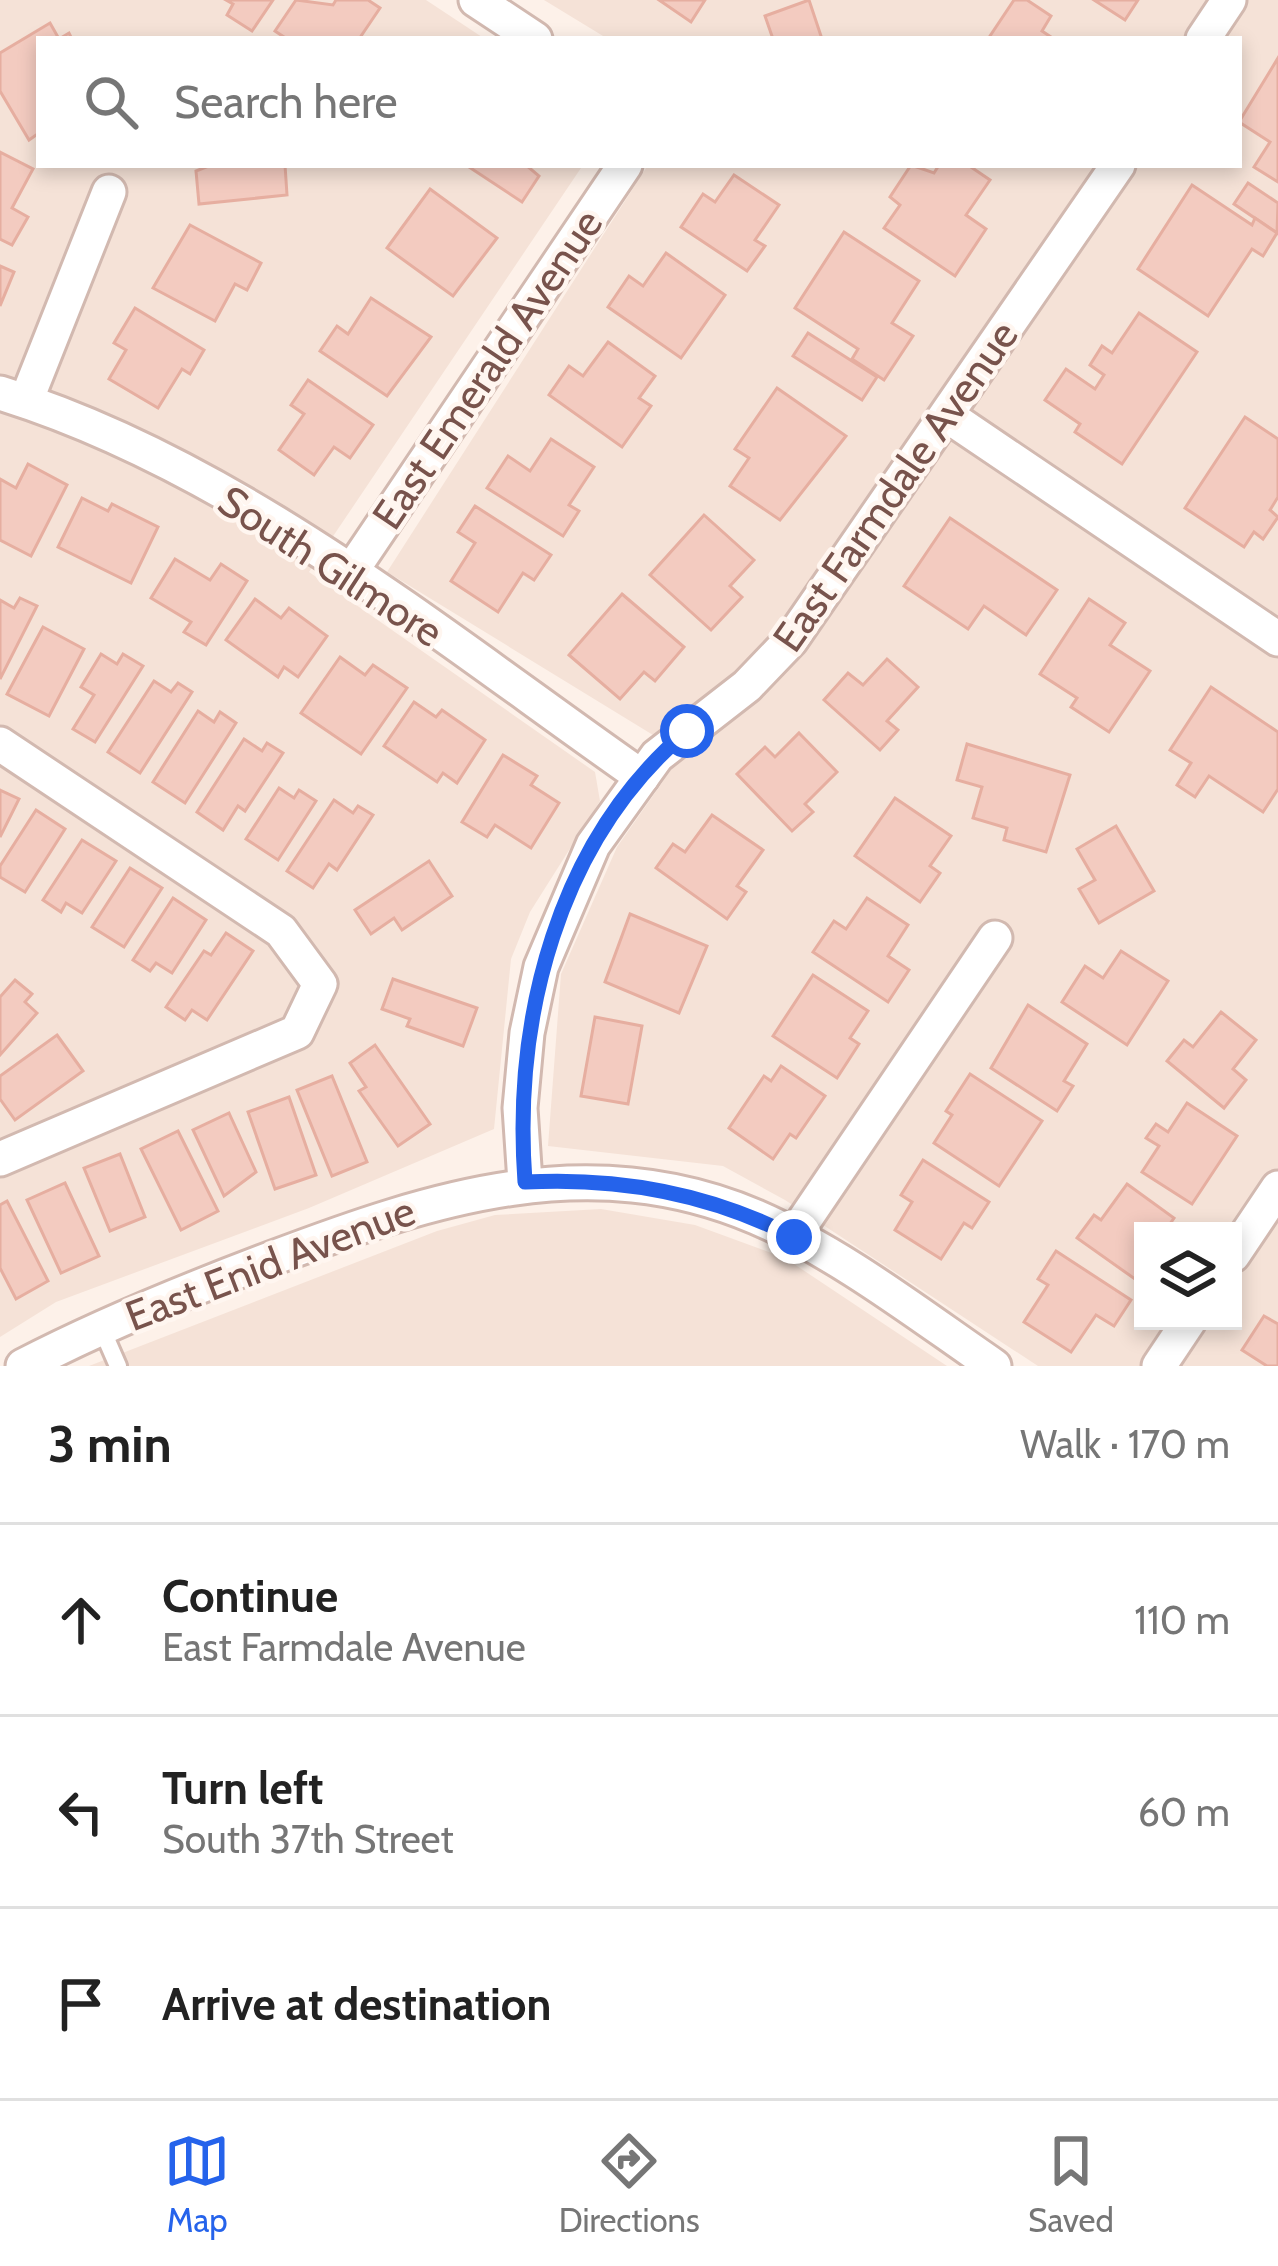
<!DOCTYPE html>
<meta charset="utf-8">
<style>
:root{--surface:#fff;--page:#f2f2f2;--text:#222;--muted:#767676;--line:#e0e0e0;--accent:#2563eb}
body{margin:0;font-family:Cabin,sans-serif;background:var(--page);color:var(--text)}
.controls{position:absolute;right:36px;bottom:36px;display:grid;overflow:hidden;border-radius:0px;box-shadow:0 6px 18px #0003}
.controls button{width:108px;height:108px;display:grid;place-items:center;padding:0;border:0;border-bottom:3px solid var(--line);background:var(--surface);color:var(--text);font:60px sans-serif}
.stop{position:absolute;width:36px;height:36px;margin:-27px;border:9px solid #2563eb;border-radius:50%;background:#fff}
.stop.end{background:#2563eb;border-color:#fff;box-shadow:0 3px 12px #0008}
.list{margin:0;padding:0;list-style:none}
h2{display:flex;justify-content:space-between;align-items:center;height:156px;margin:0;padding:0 48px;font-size:51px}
h2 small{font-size:39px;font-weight:400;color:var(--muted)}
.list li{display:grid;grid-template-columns:78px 1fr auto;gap:36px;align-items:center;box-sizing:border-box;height:192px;padding:0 48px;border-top:3px solid var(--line)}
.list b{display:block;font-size:45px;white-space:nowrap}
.list p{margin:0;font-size:39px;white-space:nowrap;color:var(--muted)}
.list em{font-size:39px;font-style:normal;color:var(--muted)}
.icon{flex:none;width:66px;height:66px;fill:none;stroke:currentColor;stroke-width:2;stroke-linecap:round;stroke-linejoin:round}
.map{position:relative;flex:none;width:1278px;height:1366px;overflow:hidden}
.search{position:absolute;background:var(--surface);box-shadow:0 6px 18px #0003;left:36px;right:36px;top:36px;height:132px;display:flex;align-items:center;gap:30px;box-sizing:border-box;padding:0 42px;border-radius:0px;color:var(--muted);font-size:45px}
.sheet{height:732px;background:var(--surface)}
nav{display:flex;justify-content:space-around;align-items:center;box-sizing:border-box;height:168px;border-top:3px solid var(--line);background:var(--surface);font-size:33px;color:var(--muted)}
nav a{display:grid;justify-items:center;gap:6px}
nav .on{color:var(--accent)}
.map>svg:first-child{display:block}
</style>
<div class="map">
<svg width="1278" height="1366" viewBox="0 0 1278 1366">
<rect width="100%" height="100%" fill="#fdf1e9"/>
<!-- residential -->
<g fill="#f5e2d7" fill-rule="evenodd">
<polygon points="0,0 426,0 485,39 39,39 39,165 583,165 309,572 595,772 600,801 530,912 511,959 494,1129 309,1208 56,1302 0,1337"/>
<path d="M544,0H1278V1366H1038L785,1200L723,1166L548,1146L561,974L617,847L678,760L653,735L387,572L648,165H1239V39H608ZM1143,1231H1233V1321H1143Z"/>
<polygon points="601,1209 695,1225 785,1258 947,1366 89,1366 437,1231 495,1215"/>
</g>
<!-- building -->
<g fill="#f3cbc0" stroke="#e6aea0" stroke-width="3">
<polygon points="226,0 273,0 252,31 227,15 233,4"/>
<polygon points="296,0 333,5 336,0 368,0 380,8 359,39 287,39 275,31"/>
<polygon points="659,0 705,0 691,22"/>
<polygon points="809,0 822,39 773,39 765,16"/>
<polygon points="1014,0 1027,0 1051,16 1042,31 1054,39 988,39"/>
<polygon points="1094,0 1138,0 1125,20"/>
<polygon points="50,23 59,39 69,33 72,39 39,39 39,133 29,140 0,91 0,53"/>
<polygon points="1278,58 1278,182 1254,167 1270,142 1239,122"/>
<polygon points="0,152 33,169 12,208 28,217 12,245 0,239"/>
<polygon points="211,165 285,165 287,195 199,204 196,171"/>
<polygon points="466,165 526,165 539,176 522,202"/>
<polygon points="911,165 934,173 939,165 968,165 990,180 966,215 986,229 955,276 884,228 900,205 890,197"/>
<polygon points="734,175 779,205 755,240 765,246 747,271 681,227 703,194 715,202"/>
<polygon points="1248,183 1278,203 1277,233 1234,204"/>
<polygon points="1192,185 1252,225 1255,218 1277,233 1263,256 1252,249 1208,316 1138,269"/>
<polygon points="430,189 497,238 453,296 387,248"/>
<polygon points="190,225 261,263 247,290 235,284 215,321 153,288"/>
<polygon points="844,232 919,281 892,323 913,336 884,380 852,359 858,349 795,308"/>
<polygon points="666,253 725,295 681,358 608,307 629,276 643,286"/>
<polygon points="0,266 14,272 0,306"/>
<polygon points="371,298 431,337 387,396 320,351 337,326 348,334"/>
<polygon points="135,308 204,350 190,374 182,369 158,408 109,379 126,350 114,343"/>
<polygon points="1139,313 1197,352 1122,464 1075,432 1080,424 1045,400 1066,369 1095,389 1104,375 1090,365 1102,346 1112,353"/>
<polygon points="808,333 877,377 862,400 793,356"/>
<polygon points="608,342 655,376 639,398 651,406 622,447 549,395 569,366 583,376"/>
<polygon points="308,380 373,425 350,458 334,447 314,475 279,450 304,414 291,405"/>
<polygon points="777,388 846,436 780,520 730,486 749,458 735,449"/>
<polygon points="1245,417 1278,439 1278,497 1270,510 1278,517 1263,539 1254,532 1244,547 1185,508"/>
<polygon points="551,439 594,467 569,505 579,511 563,536 487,488 508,456 530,471"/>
<polygon points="28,464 67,485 31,556 0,540 0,479 16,488"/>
<polygon points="82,498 108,511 112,504 158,527 131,583 58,547"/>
<polygon points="475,506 551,555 534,580 523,573 498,612 451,581 475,543 458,532"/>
<polygon points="704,515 754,560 730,586 742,597 711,630 650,575"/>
<polygon points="950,518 1057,590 1026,635 984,606 968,629 904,586"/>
<polygon points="175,559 210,580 221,564 247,581 206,645 184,632 191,622 151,598"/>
<polygon points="622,594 684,647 655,681 644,672 620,699 569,655"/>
<polygon points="20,598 37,606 0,679 0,600 14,608"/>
<polygon points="255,599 281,618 289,608 327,636 298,677 284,667 278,677 226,640"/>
<polygon points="1089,599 1125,623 1110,645 1150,671 1109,732 1071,707 1077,698 1040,674"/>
<polygon points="43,627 84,649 49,716 7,694"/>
<polygon points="101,654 117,664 123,654 143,666 95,742 73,729 94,695 81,687"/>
<polygon points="340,657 365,675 373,665 407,688 361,754 301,713"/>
<polygon points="887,659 918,687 887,721 898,730 880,750 824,700 848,673 863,685"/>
<polygon points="154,681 171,692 178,683 192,692 140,773 108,752"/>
<polygon points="1211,687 1278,732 1278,789 1263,812 1209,776 1195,797 1177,785 1191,763 1170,750"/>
<polygon points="414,702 436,717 442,710 485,740 457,783 443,773 437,782 384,746"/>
<polygon points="198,711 214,722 220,712 236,723 185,803 153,782"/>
<polygon points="799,733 837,772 805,804 813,812 792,831 737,774 765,747 775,757"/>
<polygon points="244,739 262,751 267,743 283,753 245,811 238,806 223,830 197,812"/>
<polygon points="967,744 1070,775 1046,852 1004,840 1007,828 973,818 982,787 957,780"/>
<polygon points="503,755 537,776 531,785 559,803 531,848 495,825 487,837 462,822"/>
<polygon points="279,788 294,798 299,790 316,801 278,860 246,839"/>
<polygon points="0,790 19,799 0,837"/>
<polygon points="895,798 951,836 930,866 940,873 920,902 855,856"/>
<polygon points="334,800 353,813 358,806 373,815 337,870 329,864 313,888 287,871"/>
<polygon points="36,810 65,829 25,892 0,877 0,866"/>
<polygon points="712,815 763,850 737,886 746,892 727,919 656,868 673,844 685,852"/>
<polygon points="1116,826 1154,891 1099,923 1079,889 1095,880 1077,849"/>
<polygon points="82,840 116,861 82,913 66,903 61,912 43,900"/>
<polygon points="429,861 452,896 402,930 394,918 371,934 355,910"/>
<polygon points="130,868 162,888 124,947 92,927"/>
<polygon points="173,898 206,920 172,973 156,963 150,971 133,960"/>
<polygon points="867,898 908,925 888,956 909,970 888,1002 813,952 834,921 846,929"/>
<polygon points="630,914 707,946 679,1013 605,982"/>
<polygon points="226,933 253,951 207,1020 192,1010 185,1020 166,1007 204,951 211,955"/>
<polygon points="1121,951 1168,981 1127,1045 1062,1002 1085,966 1103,978"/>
<polygon points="813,975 868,1011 850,1038 859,1044 837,1078 773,1036"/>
<polygon points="393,979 477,1008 463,1046 407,1026 410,1019 382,1009"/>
<polygon points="15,980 32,994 25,1002 37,1013 0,1055 0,997"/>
<polygon points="1028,1005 1087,1044 1064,1081 1073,1086 1057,1111 991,1068"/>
<polygon points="1221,1012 1256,1040 1233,1069 1246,1080 1224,1108 1167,1061 1184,1040 1193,1047"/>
<polygon points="595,1017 642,1026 628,1104 581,1096"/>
<polygon points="57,1035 83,1071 15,1120 0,1099 0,1076"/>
<polygon points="375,1045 430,1124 398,1146 359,1091 366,1087 350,1063"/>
<polygon points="781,1066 825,1096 796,1138 790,1134 773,1159 729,1128 764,1076 771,1081"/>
<polygon points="970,1074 1042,1121 999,1186 934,1143 952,1115 946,1111"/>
<polygon points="332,1076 367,1162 332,1176 297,1090"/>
<polygon points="289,1097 316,1175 275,1189 248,1112"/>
<polygon points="1187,1103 1237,1136 1192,1204 1142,1172 1159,1146 1146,1138 1156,1124 1168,1132"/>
<polygon points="229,1113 256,1172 224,1196 193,1130"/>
<polygon points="178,1131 218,1211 181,1230 141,1149"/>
<polygon points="120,1154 145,1217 110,1231 84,1168"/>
<polygon points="923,1160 989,1202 972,1228 964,1223 941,1259 895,1230 912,1202 901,1195"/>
<polygon points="65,1183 99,1256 61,1273 27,1200"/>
<polygon points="1127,1184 1174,1218 1165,1231 1143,1231 1142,1284 1077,1238 1094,1215 1101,1220"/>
<polygon points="7,1201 48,1281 16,1299 0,1268 0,1205"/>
<polygon points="1056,1251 1131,1300 1114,1326 1096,1315 1071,1352 1024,1322 1048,1285 1038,1279"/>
<polygon points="1264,1316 1278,1324 1278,1366 1267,1366 1242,1350"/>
</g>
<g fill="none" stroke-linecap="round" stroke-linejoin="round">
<defs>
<polyline id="lane" points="101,1327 118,1366"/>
<g id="street">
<polyline points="476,0 535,39"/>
<polyline points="1203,39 1229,0"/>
<path d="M0,393C234,465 443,638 642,777"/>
<polyline points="26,401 109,192"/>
<polyline points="948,416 1278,639"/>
<polyline points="350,573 625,165"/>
<polyline points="0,744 281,931 320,984 297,1032 0,1159"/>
<polyline points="525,1182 520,1108 527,1033 541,967 593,845 657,756 747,686 791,640 1118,165"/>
<polyline points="793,1237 995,938"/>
<polyline points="1233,1255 1278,1188"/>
<path d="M23,1366C104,1324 188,1290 273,1258C432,1198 590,1146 756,1217C841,1254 918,1314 994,1366"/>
<polyline points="1159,1366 1189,1321"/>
</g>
</defs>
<!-- lane casing -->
<use href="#lane" stroke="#d2b9b0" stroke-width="22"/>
<!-- street casing -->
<use href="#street" stroke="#d2b9b0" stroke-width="39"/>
<!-- lane -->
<use href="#lane" stroke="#fff" stroke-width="16"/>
<!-- street -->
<use href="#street" stroke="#fff" stroke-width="33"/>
</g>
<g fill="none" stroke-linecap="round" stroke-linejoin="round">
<!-- route -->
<path stroke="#2563eb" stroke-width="15" d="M687,731C557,841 513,1019 525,1182C620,1177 709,1193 794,1237"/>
</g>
<g text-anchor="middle" stroke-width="9" stroke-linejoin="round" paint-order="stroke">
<!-- street labels -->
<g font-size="42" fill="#78534c" stroke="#fff6f0">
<text transform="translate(487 369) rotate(-56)" y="15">East Emerald Avenue</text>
<text transform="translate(895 486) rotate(-55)" y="15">East Farmdale Avenue</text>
<text transform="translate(331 566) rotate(33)" y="15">South Gilmore</text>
<text transform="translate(270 1263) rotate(-21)" y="15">East Enid Avenue</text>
</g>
</g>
</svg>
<div class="controls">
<button><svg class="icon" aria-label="layers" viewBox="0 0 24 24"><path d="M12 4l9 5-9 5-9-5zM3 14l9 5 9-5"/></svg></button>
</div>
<div class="stop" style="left:687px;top:731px"></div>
<div class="stop end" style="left:794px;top:1237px"></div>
<div class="search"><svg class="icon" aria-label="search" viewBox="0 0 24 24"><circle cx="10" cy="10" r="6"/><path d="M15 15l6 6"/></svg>Search here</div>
</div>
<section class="sheet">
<h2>3 min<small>Walk · 170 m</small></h2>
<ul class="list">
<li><svg class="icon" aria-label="ahead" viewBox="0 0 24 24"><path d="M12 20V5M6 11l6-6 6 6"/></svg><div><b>Continue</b><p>East Farmdale Avenue</p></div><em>110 m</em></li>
<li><svg class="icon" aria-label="left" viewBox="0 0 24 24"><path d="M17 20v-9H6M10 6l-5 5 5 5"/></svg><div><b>Turn left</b><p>South 37th Street</p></div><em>60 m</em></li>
<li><svg class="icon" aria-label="arrive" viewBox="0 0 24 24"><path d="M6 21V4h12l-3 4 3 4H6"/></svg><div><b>Arrive at destination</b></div></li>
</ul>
</section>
<nav>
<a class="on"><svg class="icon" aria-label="map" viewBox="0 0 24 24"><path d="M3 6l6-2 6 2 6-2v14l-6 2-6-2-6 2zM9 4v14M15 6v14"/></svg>Map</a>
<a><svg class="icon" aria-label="directions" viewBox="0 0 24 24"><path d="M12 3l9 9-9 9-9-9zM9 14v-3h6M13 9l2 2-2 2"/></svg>Directions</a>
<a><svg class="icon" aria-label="saved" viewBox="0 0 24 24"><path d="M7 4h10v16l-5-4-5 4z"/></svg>Saved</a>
</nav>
